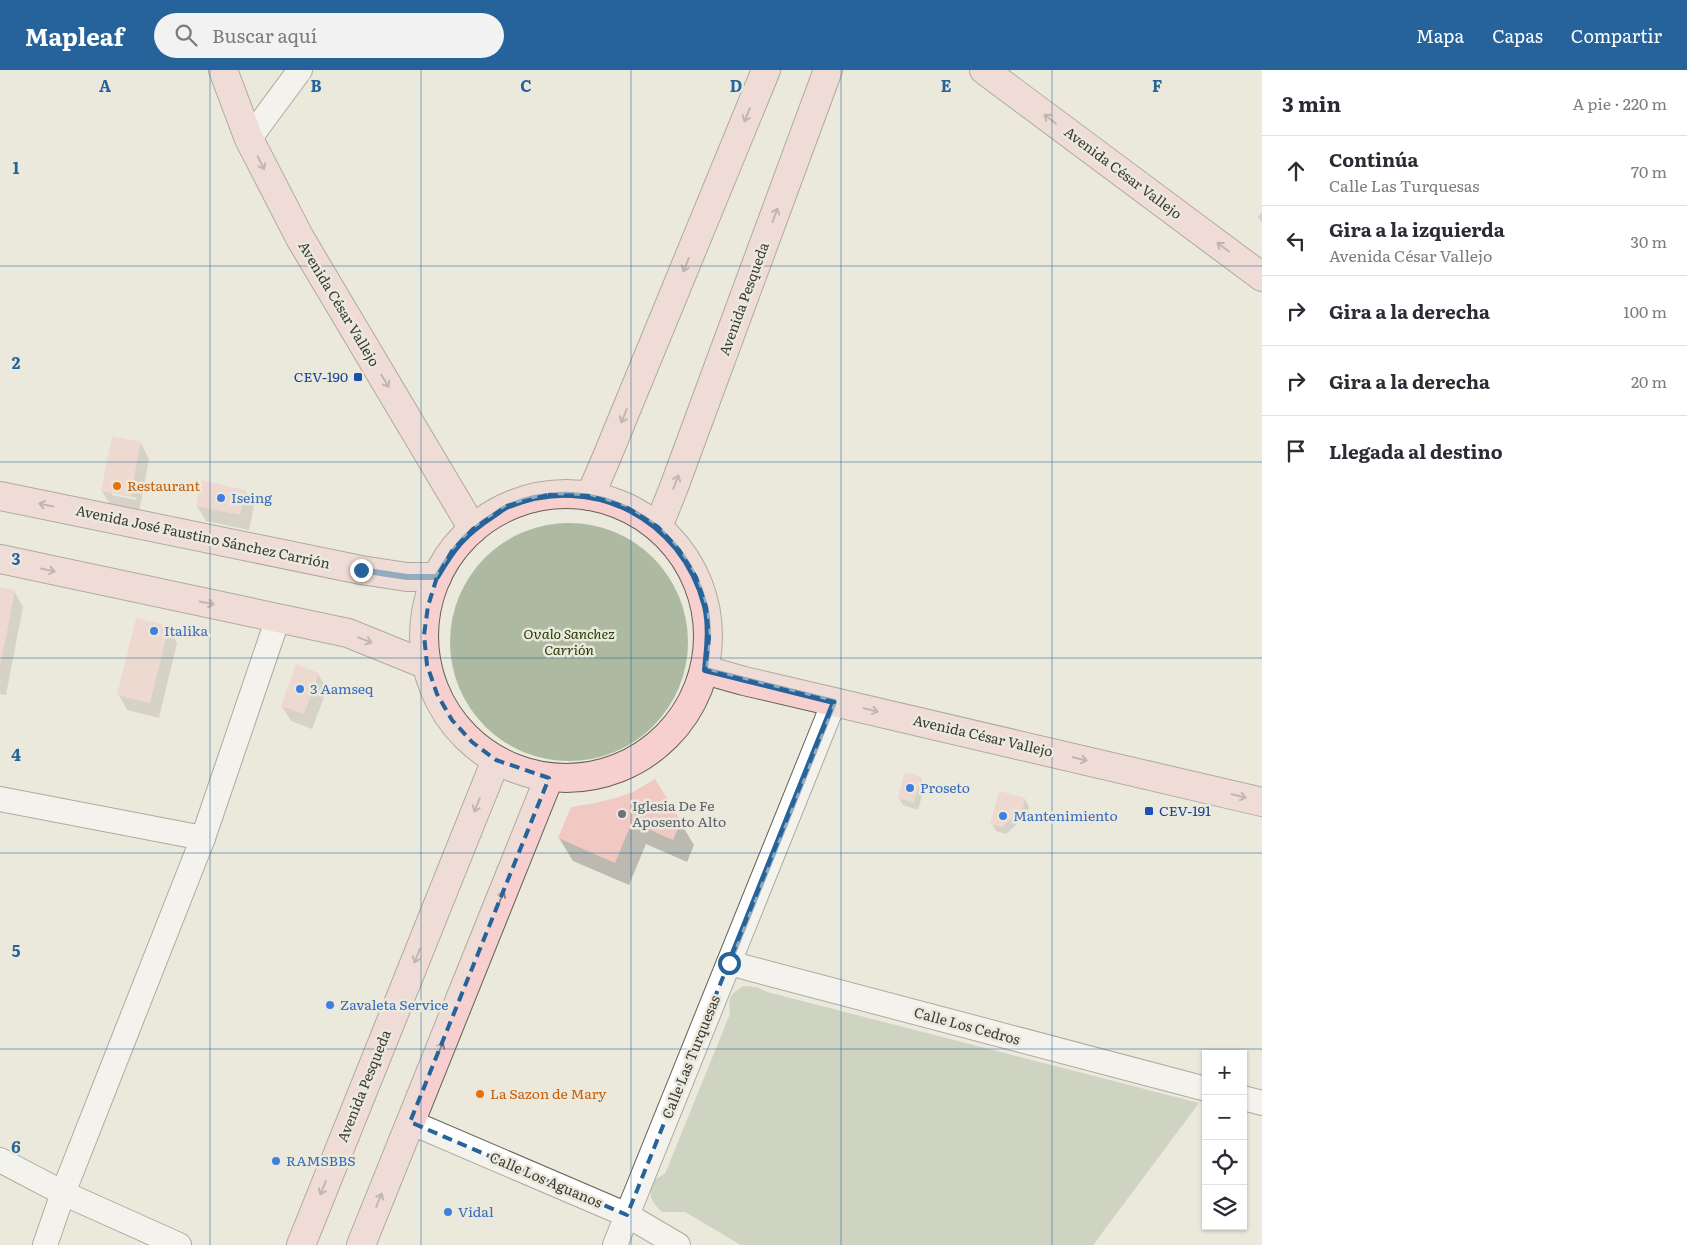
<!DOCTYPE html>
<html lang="es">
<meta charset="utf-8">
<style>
:root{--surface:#fff;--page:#f2f2f3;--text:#2b2b33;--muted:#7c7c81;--line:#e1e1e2;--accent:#26639a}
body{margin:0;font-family:Literata,serif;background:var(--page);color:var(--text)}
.controls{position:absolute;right:15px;bottom:15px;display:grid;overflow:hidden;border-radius:0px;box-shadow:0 1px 4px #0004}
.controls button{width:45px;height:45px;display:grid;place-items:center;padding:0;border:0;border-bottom:1px solid var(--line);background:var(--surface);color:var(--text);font:25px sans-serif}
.stop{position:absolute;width:15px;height:15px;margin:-11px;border:4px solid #26639a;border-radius:50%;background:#fff}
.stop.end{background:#26639a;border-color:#fff;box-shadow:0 1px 5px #0008}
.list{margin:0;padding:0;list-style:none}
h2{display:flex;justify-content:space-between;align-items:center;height:65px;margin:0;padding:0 20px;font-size:21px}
h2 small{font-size:16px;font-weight:400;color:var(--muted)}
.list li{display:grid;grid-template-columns:32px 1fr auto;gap:15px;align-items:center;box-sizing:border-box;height:70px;padding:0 20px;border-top:1px solid var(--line)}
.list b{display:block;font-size:19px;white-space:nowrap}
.list p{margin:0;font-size:16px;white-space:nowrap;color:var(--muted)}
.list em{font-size:16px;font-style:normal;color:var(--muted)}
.icon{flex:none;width:28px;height:28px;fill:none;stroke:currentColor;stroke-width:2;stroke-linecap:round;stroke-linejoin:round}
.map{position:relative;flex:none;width:1262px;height:1175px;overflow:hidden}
header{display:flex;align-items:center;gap:30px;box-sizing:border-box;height:70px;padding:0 25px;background:var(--accent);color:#fff}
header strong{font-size:24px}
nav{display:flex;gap:28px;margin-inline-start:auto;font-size:18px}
.search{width:350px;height:45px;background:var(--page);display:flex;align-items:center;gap:12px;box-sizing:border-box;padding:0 18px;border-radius:28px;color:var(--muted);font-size:19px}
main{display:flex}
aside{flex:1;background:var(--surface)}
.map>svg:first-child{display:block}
</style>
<header>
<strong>Mapleaf</strong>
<div class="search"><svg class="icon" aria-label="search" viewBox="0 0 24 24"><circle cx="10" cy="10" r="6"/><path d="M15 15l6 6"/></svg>Buscar aquí</div>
<nav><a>Mapa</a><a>Capas</a><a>Compartir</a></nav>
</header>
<main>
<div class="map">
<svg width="1262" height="1175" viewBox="0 0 1262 1175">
<rect width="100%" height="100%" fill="#ebe8dc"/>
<!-- green -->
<g fill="#adbaa1">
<circle cx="569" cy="572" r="119"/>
<path d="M744,916L757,917L767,922L1199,1033L1093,1175H741L685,1142H662C649,1129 648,1125 655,1109L665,1104L730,944C728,928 729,924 744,916Z"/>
</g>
<!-- shadow -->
<g fill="#0003" fill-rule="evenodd">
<polygon points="1262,142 1262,153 1258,147"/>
<path d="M141,373L149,389L139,442L111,436L102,421ZM112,422L137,428L136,430L112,425Z"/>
<polygon points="245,421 254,436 249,460 206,451 197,436"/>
<polygon points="0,518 14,521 23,537 6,625 0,624"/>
<polygon points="168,557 177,573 159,648 127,640 119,625"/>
<polygon points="318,604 327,619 312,659 291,651 282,636"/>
<polygon points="920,708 925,715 918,740 903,735 899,728"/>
<polygon points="1025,729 1029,737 1027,745 1006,764 996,761 992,754"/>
<polygon points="608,732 680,752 694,775 687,792 646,774 629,815 573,791 559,768"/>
</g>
<!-- building -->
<g fill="#f2c8c2">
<polygon points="112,366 141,372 130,427 101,421"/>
<polygon points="201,410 245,420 240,445 196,436"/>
<polygon points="0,517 15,520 1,593 0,593"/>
<polygon points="136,548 169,556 150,633 117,625"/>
<polygon points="296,594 319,603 304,644 281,636"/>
<polygon points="905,702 921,707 914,733 898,728"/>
<polygon points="655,709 681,751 673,770 632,752 615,793 558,768 571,737 590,734 616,728 633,722"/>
<polygon points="999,721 1025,728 1023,738 1002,757 990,754"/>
</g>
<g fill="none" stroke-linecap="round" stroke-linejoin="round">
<defs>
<g id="street">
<polyline points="249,69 300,0"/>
<polyline points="0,729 203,768"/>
<polyline points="729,893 1206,1019"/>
<polyline points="1243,1028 1262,1033"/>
<polyline points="410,1052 627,1145 678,1175"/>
<polyline points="0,1090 63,1123 179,1175"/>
<polyline points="45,1175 63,1123 203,768 278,548"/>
<polyline points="615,1175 834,632"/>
</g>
<g id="secondary">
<polyline points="223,0 249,69 300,168 473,459"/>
<polyline points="984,0 1262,207"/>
<circle cx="566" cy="566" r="142"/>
<polyline points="0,426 361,500 407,507 437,507"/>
<polyline points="590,426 606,389 766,0"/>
<polyline points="658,457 674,417 828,0"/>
<polyline points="0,489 348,563 427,595"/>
<polyline points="705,600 744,611 1262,732"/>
<polyline points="301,1175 496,690"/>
<polyline points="361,1175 549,708"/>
</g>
</defs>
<!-- street casing -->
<use href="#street" stroke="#636056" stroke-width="26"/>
<!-- secondary casing -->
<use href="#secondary" stroke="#636056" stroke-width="30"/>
<!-- street -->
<use href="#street" stroke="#fff" stroke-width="24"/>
<!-- secondary -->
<use href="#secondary" stroke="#f6cfce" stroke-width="28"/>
</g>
<!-- one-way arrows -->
<defs><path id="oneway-shaft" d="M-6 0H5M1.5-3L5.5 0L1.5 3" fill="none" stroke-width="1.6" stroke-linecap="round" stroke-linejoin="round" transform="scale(1.25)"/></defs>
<g stroke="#8f7d7a">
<use href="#oneway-shaft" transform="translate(747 45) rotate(112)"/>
<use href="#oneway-shaft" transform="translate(1050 49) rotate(-143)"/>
<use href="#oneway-shaft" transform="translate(261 93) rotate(63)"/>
<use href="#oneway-shaft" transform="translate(775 145) rotate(-70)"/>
<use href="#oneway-shaft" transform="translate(1223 177) rotate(-143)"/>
<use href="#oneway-shaft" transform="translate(686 195) rotate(112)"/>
<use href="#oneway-shaft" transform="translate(385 311) rotate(59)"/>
<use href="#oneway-shaft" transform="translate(624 346) rotate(112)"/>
<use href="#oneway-shaft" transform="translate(676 412) rotate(-69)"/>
<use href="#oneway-shaft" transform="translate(46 435) rotate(-168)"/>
<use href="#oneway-shaft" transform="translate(48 500) rotate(12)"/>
<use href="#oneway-shaft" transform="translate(207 533) rotate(12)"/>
<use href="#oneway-shaft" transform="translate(365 570) rotate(21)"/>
<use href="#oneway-shaft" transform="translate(871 640) rotate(13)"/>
<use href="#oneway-shaft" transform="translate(1080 689) rotate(13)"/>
<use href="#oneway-shaft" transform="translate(1239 726) rotate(13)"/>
<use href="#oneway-shaft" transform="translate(477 735) rotate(112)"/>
<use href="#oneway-shaft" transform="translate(501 828) rotate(-68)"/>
<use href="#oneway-shaft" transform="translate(417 886) rotate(112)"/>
<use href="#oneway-shaft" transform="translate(440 979) rotate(-68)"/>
<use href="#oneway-shaft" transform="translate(323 1118) rotate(112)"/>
<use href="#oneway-shaft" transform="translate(379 1130) rotate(-68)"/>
</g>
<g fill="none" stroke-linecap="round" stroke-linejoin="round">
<!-- route -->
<path stroke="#26639a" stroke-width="6" d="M361,500L407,507H437C454,478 464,465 493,446C498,443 503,438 509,436C593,402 682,448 705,536C710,557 707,579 705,600L834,632L729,893"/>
</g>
<!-- marked area -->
<path d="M0 0H1262V1175H0ZM548,425L590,426L626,437L658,457L679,480L696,507L706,537L709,568L705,600L834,632L627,1145L410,1052L549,708L496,690L472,672L452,650L437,624L427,595L424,565L428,536L437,507L452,481L473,459L507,436Z" fill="#ebe8dc" fill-opacity=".55" fill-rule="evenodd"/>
<path fill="none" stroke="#26639a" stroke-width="4" stroke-dasharray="10 6" stroke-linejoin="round" d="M548,425L590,426L626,437L658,457L679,480L696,507L706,537L709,568L705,600L834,632L627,1145L410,1052L549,708L496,690L472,672L452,650L437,624L427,595L424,565L428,536L437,507L452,481L473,459L507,436Z"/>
<!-- grid -->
<path fill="none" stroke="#26639a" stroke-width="1" stroke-opacity="0.55" d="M210,0V1175M421,0V1175M631,0V1175M841,0V1175M1052,0V1175M0,196H1262M0,392H1262M0,588H1262M0,783H1262M0,979H1262"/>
<!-- markers -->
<g fill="#1a4fb4" stroke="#ebe8dc" stroke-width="2">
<rect x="353" y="302" width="10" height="10" rx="2.5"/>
<rect x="1144" y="736" width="10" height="10" rx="2.5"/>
</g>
<g fill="#e8710a" stroke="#ebe8dc" stroke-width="2">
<circle cx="117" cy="416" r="5"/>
<circle cx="480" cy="1024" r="5"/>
</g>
<g fill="#3f7fe0" stroke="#ebe8dc" stroke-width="2">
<circle cx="221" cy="428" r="5"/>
<circle cx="154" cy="561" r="5"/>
<circle cx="300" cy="619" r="5"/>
<circle cx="910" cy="718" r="5"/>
<circle cx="1003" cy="746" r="5"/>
<circle cx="330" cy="935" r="5"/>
<circle cx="276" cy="1091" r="5"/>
<circle cx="448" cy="1142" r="5"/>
</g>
<circle fill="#6b7280" stroke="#ebe8dc" stroke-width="2" cx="622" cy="744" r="5"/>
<g text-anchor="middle" stroke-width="5" stroke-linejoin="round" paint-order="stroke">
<!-- street labels -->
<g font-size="14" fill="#3b3a35" stroke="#ebe8dc">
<text transform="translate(1123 103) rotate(37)" y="5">Avenida César Vallejo</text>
<text transform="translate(744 229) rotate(-70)" y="5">Avenida Pesqueda</text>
<text transform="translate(339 234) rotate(59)" y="5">Avenida César Vallejo</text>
<text transform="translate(203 467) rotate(12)" y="5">Avenida José Faustino Sánchez Carrión</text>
<text transform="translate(983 666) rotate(13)" y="5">Avenida César Vallejo</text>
<text transform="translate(967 956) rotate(15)" y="5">Calle Los Cedros</text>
<text transform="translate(691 987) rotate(-68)" y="5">Calle Las Turquesas</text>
<text transform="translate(364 1016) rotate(-68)" y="5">Avenida Pesqueda</text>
<text transform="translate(546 1110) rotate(23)" y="5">Calle Los Aguanos</text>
</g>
<!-- transit labels -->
<g font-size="14" fill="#164399" stroke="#ebe8dc" text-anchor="end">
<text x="348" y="312">CEV-190</text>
<text x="1159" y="746" text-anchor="start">CEV-191</text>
</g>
<!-- food labels -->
<g font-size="14" fill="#c56008" stroke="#ebe8dc" text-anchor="start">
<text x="127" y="421">Restaurant</text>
<text x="490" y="1029">La Sazon de Mary</text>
</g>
<!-- shop labels -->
<g font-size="14" fill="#366cbe" stroke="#ebe8dc" text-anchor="start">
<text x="231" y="433">Iseing</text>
<text x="164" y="566">Italika</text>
<text x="310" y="624">3 Aamseq</text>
<text x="920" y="723">Proseto</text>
<text x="1013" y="751">Mantenimiento</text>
<text x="340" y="940">Zavaleta Service</text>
<text x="286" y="1096">RAMSBBS</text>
<text x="458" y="1147">Vidal</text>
</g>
<!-- park labels -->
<g font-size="14" font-style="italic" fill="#283d0a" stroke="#ebe8dc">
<text x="569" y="569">Ovalo Sanchez<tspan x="569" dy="16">Carrión</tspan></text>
</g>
<!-- worship labels -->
<g font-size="14" fill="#5b616d" stroke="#ebe8dc" text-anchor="start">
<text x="632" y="741">Iglesia De Fe<tspan x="632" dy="16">Aposento Alto</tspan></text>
</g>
</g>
<g font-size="16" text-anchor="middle" font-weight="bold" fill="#26639a" stroke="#ebe8dc" stroke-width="5" stroke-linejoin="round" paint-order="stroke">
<text x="105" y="22">A</text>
<text x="316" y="22">B</text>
<text x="526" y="22">C</text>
<text x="736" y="22">D</text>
<text x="946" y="22">E</text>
<text x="1157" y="22">F</text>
<text x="16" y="104">1</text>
<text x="16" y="299">2</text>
<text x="16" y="495">3</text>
<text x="16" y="691">4</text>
<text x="16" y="887">5</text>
<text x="16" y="1083">6</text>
</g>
</svg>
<div class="controls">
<button>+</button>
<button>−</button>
<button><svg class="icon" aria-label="locate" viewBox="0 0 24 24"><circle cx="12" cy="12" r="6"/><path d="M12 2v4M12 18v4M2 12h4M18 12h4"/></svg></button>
<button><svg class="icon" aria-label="layers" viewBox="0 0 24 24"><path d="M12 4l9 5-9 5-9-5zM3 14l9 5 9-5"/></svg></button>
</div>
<div class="stop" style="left:729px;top:893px"></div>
<div class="stop end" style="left:361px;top:500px"></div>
</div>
<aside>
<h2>3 min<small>A pie · 220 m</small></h2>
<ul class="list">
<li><svg class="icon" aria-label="ahead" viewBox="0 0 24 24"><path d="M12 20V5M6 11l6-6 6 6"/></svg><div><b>Continúa</b><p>Calle Las Turquesas</p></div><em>70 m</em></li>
<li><svg class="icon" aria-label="left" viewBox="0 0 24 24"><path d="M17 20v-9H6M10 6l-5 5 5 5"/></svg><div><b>Gira a la izquierda</b><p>Avenida César Vallejo</p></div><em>30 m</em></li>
<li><svg class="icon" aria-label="right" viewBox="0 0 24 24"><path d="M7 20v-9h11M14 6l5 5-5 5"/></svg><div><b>Gira a la derecha</b></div><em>100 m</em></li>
<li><svg class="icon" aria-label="right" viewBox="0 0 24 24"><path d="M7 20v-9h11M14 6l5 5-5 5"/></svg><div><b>Gira a la derecha</b></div><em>20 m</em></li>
<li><svg class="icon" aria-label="arrive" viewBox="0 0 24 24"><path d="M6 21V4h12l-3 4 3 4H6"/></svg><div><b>Llegada al destino</b></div></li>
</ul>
</aside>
</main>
